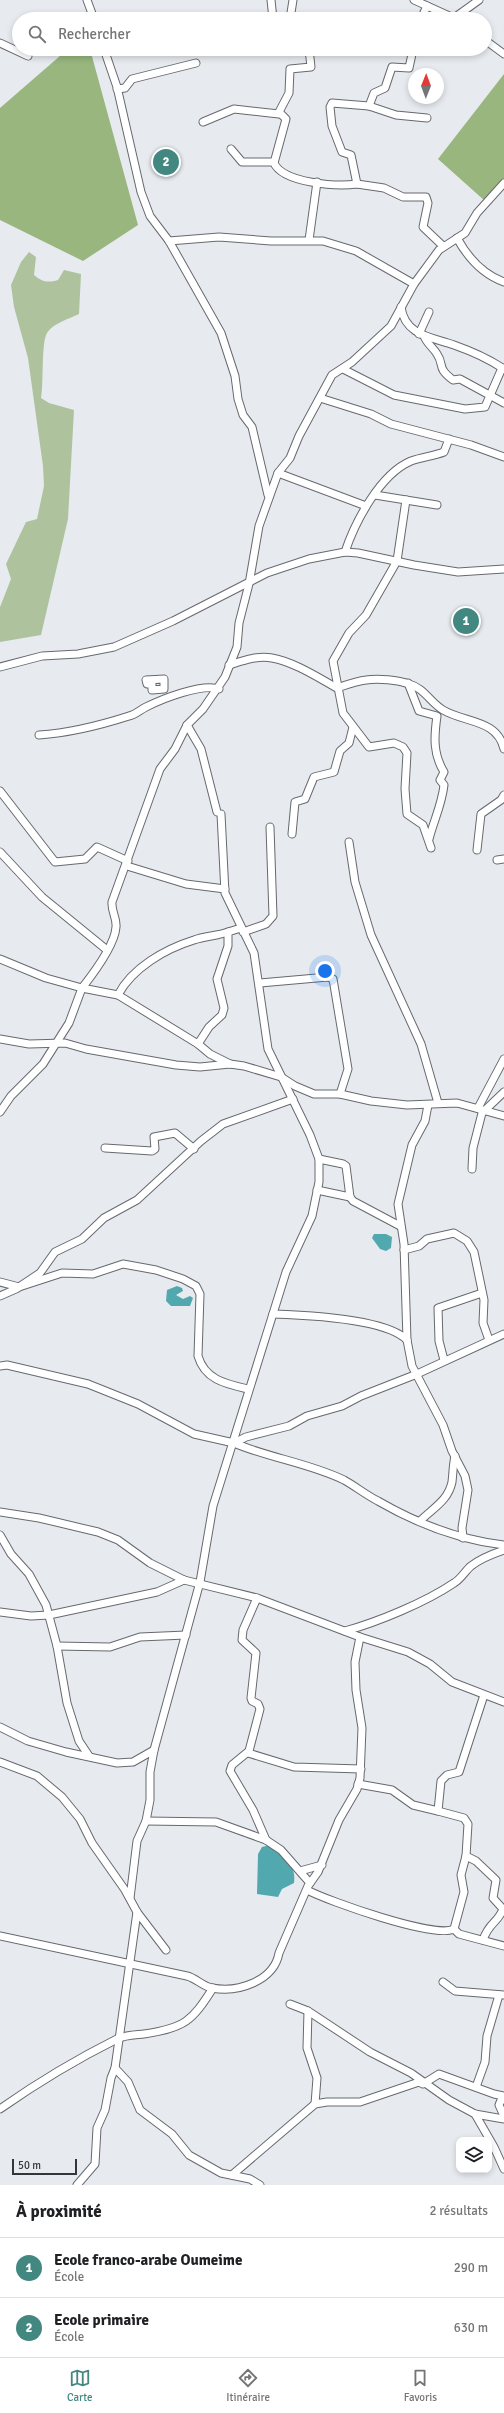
<!DOCTYPE html>
<html lang="fr">
<meta charset="utf-8">
<style>
:root{--surface:#fff;--page:#f2f2f2;--text:#202124;--muted:#757577;--line:#e0e0e0;--accent:#428881}
body{margin:0;font-family:Signika,sans-serif;background:var(--page);color:var(--text)}
.controls{position:absolute;right:12px;bottom:12px;display:grid;overflow:hidden;border-radius:8px;box-shadow:0 2px 6px #0003}
.controls button{width:36px;height:36px;display:grid;place-items:center;padding:0;border:0;border-bottom:1px solid var(--line);background:var(--surface);color:var(--text);font:20px sans-serif}
.compass{position:absolute;left:408px;top:68px;width:36px;height:36px;border-radius:50%;background:var(--surface);box-shadow:0 2px 6px #0003;rotate:1deg}
.scale{position:absolute;left:12px;bottom:10px;width:65px;box-sizing:border-box;padding-left:4px;border:2px solid #353638;border-top:0;font-size:11px;line-height:14px;white-space:nowrap;color:#353638;-webkit-text-stroke:3px #e7ebf0;paint-order:stroke}
.you{position:absolute;left:325px;top:971px;width:14px;height:14px;margin:-10px;border:3px solid #fff;border-radius:50%;background:#1a73e8;box-shadow:0 0 0 6px #1a73e833}
.badge{display:grid;place-items:center;width:26px;height:26px;border-radius:50%;background:var(--accent);color:#fff;font-size:13px;font-weight:700}
.pin{position:absolute;translate:-50% -50%;border:2px solid #fff;box-shadow:0 1px 4px #0006}
.list{margin:0;padding:0;list-style:none}
h2{display:flex;justify-content:space-between;align-items:center;height:52px;margin:0;padding:0 16px;font-size:17px}
h2 small{font-size:13px;font-weight:400;color:var(--muted)}
.list li{display:grid;grid-template-columns:26px 1fr auto;gap:12px;align-items:center;box-sizing:border-box;height:60px;padding:0 16px;border-top:1px solid var(--line)}
.list b{display:block;font-size:15px;white-space:nowrap}
.list p{margin:0;font-size:13px;white-space:nowrap;color:var(--muted)}
.list em{font-size:13px;font-style:normal;color:var(--muted)}
.icon{flex:none;width:22px;height:22px;fill:none;stroke:currentColor;stroke-width:2;stroke-linecap:round;stroke-linejoin:round}
.map{position:relative;flex:none;width:504px;height:2185px;overflow:hidden}
.search{position:absolute;background:var(--surface);box-shadow:0 2px 6px #0003;left:12px;right:12px;top:12px;height:44px;display:flex;align-items:center;gap:10px;box-sizing:border-box;padding:0 14px;border-radius:22px;color:var(--muted);font-size:15px}
.sheet{height:172px;background:var(--surface)}
nav{display:flex;justify-content:space-around;align-items:center;box-sizing:border-box;height:56px;border-top:1px solid var(--line);background:var(--surface);font-size:11px;color:var(--muted)}
nav a{display:grid;justify-items:center;gap:2px}
nav .on{color:var(--accent)}
.map>svg:first-child{display:block}
</style>
<div class="map">
<svg width="504" height="2185" viewBox="0 0 504 2185">
<rect width="100%" height="100%" fill="#e7ebf0"/>
<!-- green -->
<path fill="#aec39d" d="M29,252L36,257L34,275C42,282 48,283 58,280L64,270L81,274L79,314C69,319 53,323 47,333C41,343 44,382 41,398L49,403L74,410L68,519L41,635L0,642V607L11,579L6,564L26,522L37,519L44,486L43,466L28,358L14,307L11,285L21,262Z"/>
<!-- forest -->
<g fill="#98b67e">
<polygon points="68,49 90,49 138,225 83,261 0,220 0,108"/>
<polygon points="504,74 504,181 485,201 438,159"/>
</g>
<!-- water -->
<g fill="#51a9af">
<polygon points="374,1234 386,1234 392,1237 391,1248 386,1251 380,1249 372,1238"/>
<polygon points="177,1286 182,1288 183,1291 176,1295 183,1299 190,1296 193,1298 190,1306 171,1306 166,1301 167,1290"/>
<path d="M270,1845C284,1852 297,1867 294,1883L282,1889L278,1897L257,1894L258,1854L262,1847Z"/>
</g>
<g fill="none" stroke-linecap="round" stroke-linejoin="round">
<defs>
<g id="minor">
<polyline points="87,0 94,19"/>
<polyline points="271,0 273,19"/>
<polyline points="414,0 456,19"/>
<polyline points="454,18 479,0"/>
<polyline points="290,19 293,0"/>
<polyline points="421,19 427,6"/>
<polyline points="485,40 504,54"/>
<polyline points="0,43 28,56"/>
<polyline points="104,49 117,87 141,192 150,216 169,241 221,333 235,376 238,399 243,415 252,427 268,495"/>
<path d="M309,49L311,67L290,69L289,93L279,112L286,119L274,163C283,183 337,187 357,184"/>
<polyline points="117,89 125,88 132,79 196,63"/>
<polyline points="369,106 374,93 385,88 392,67 409,68 412,54 410,49"/>
<polyline points="427,118 396,115 369,106 332,103 330,107 332,126 342,152 351,155 357,184 384,188 403,197 426,197 428,203 423,227 443,246"/>
<polyline points="203,122 234,109 279,114"/>
<polyline points="231,149 242,162 274,162"/>
<path d="M457,238C468,258 482,274 504,282"/>
<polyline points="309,240 317,182"/>
<polyline points="169,241 219,237 271,241 323,241 356,251 414,284"/>
<path d="M401,307C405,336 432,337 454,345C471,351 489,359 504,369"/>
<polyline points="419,334 429,312"/>
<path d="M424,336C427,344 433,347 437,354C445,366 436,367 453,380L460,379L504,403"/>
<polyline points="343,369 394,395 465,409 485,407 502,368"/>
<polyline points="320,398 371,414 391,424 471,445 504,457"/>
<polyline points="278,473 366,506"/>
<polyline points="375,495 437,505"/>
<polyline points="406,500 397,561 366,615 349,633 333,661 343,713 369,747 394,743 403,747 407,753 405,789 407,814 423,825 431,848"/>
<path d="M345,552C355,522 380,474 411,461C422,457 434,456 444,452L449,439"/>
<path d="M229,665C242,661 258,655 272,658C294,662 317,677 337,688C346,685 357,681 366,680C378,678 398,680 409,684C424,688 430,702 443,710C465,723 497,719 504,749"/>
<polyline points="0,667 42,656 78,654 114,647 173,621 267,573 309,559 345,552 358,553 414,565 458,572 504,569"/>
<polygon points="164,679 164,689 152,690 152,684 147,684 146,680"/>
<path d="M408,683L419,711L437,716C434,737 433,754 444,772L440,780L444,785C442,804 434,820 429,839"/>
<polyline points="187,725 201,749 217,812"/>
<path d="M39,735C69,733 101,725 129,716C135,715 140,710 146,707C162,699 202,683 219,689"/>
<polyline points="0,791 55,862 85,859 97,847 128,861"/>
<polyline points="292,834 295,802 305,799 314,777 334,772 340,751 349,743 353,727"/>
<polyline points="349,842 355,882 371,935 421,1044 438,1103"/>
<polyline points="477,850 481,814 501,800 504,795"/>
<polyline points="0,852 42,897 107,950"/>
<polyline points="497,860 504,859"/>
<polyline points="127,866 186,884 225,889"/>
<polyline points="243,932 266,924 273,916 270,827"/>
<polyline points="0,959 46,978 82,988 69,1023 43,1064 11,1096 0,1112"/>
<polyline points="260,983 328,977 333,979 348,1069 340,1094"/>
<path d="M118,995C132,968 165,949 194,940C205,936 217,936 228,932"/>
<polyline points="0,1039 29,1044 65,1043 86,1049 176,1065 200,1067 230,1064 244,1066 281,1077 295,1086 314,1094 340,1094 371,1101 407,1105 457,1103 504,1116"/>
<polyline points="198,1044 209,1027 222,1015 224,1008 217,979 228,946 228,932 241,928"/>
<path d="M230,1064L210,1054L198,1044L118,995L82,988C93,974 115,944 116,927C117,918 111,911 112,902L160,769L175,749L187,725L203,709L225,677L237,647L239,623L249,584L259,526L278,473L290,458L299,436L332,375L352,362L391,326L414,284L439,250L465,233L477,213L504,183"/>
<polyline points="428,1105 425,1121 412,1145 398,1204 404,1244 407,1340 412,1366 443,1425 452,1451 465,1476 468,1490 462,1528 463,1538"/>
<polyline points="478,1108 504,1059"/>
<polyline points="105,1148 152,1151 155,1149 154,1137 175,1133 194,1149"/>
<polyline points="319,1159 343,1164 346,1166 350,1197 353,1201 400,1226"/>
<polyline points="472,1169 473,1148 482,1113 504,1092"/>
<polyline points="317,1190 350,1197"/>
<polyline points="404,1250 419,1246 427,1239 454,1233 467,1241 474,1252 484,1300 483,1323 489,1340"/>
<path d="M0,1282L19,1287L62,1273L93,1274L123,1264L156,1270L183,1279L196,1286L200,1294L198,1356C205,1380 226,1384 248,1389"/>
<polyline points="0,1296 16,1289 40,1273 55,1252 82,1239 104,1218 137,1200 201,1141 223,1124 293,1099"/>
<path d="M273,1314C305,1315 385,1318 407,1340"/>
<polyline points="444,1360 439,1341 438,1308 482,1293"/>
<polyline points="0,1366 7,1365 88,1384 138,1404 194,1434 234,1443 246,1437 289,1426 307,1416 342,1406 361,1396 417,1374 504,1334"/>
<path d="M234,1443C269,1458 309,1463 344,1480C355,1486 366,1495 378,1501C416,1523 460,1540 504,1545"/>
<polyline points="0,1512 39,1518 98,1532 118,1540 150,1563 184,1580 257,1598 360,1637 408,1652 430,1664 452,1682 504,1702"/>
<path d="M420,1521C433,1508 448,1501 452,1482C453,1473 453,1465 455,1456"/>
<polyline points="0,1535 11,1554 29,1574 46,1605 57,1646 67,1703 79,1741 89,1756"/>
<polyline points="257,1598 243,1630 242,1640 256,1653 251,1698 252,1701 258,1704 260,1709 249,1751 232,1765 230,1771 253,1810 266,1840"/>
<polyline points="0,1612 31,1616 49,1615 157,1592 184,1580"/>
<path d="M345,1631C378,1622 426,1602 454,1583C461,1579 465,1571 471,1566C481,1558 492,1554 504,1550"/>
<polyline points="57,1646 110,1647 140,1637 186,1635"/>
<polyline points="0,1727 28,1741 66,1752 117,1763 133,1762 154,1750"/>
<polyline points="248,1753 294,1767 361,1769"/>
<polyline points="0,1762 37,1776 62,1797 80,1819 92,1843 125,1890 137,1912 166,1950"/>
<polyline points="358,1784 392,1790 413,1805 438,1811"/>
<polyline points="146,1821 216,1822 266,1840 281,1850 310,1883"/>
<path d="M466,1856L476,1861L496,1880L493,1898L503,1909C498,1923 489,1922 483,1940"/>
<polyline points="300,1871 322,1865"/>
<path d="M307,1890C328,1901 435,1939 454,1929L464,1892L461,1875L466,1856L468,1824L464,1818L438,1811L441,1781L447,1775L459,1772L484,1695"/>
<polyline points="130,1898 137,1841 146,1821 150,1800 150,1772 154,1750 200,1582 213,1506 286,1272 312,1216 319,1182 319,1159 310,1135 268,1049 254,953 225,893 221,814"/>
<polyline points="454,1929 459,1934 504,1946"/>
<path d="M0,1936L187,1976C196,1978 202,1986 212,1988C238,1993 274,1981 279,1953L308,1886L318,1872L339,1820L357,1789L360,1778L362,1728L356,1690L355,1662L360,1637"/>
<polyline points="443,1982 455,1991 504,1995"/>
<polyline points="290,2004 308,2011 370,2052 411,2073 449,2100 475,2114 504,2119"/>
<polyline points="308,2011 307,2048 317,2078 315,2104"/>
<polyline points="115,2068 128,2082 140,2110 172,2134 189,2155 221,2173 250,2179 260,2185"/>
<polyline points="476,2087 485,2062 487,2036 499,1995"/>
<polyline points="504,2100 501,2100 499,2105 504,2116"/>
<path d="M0,2109C37,2083 77,2059 117,2039C125,2035 136,2035 144,2034C185,2028 192,2021 213,1988"/>
<polyline points="475,2114 494,2147 504,2169"/>
<polyline points="232,2175 315,2104 327,2102 360,2102 419,2082 423,2084 439,2074 494,2094 504,2096"/>
<polyline points="77,2185 95,2164 97,2128 105,2110 111,2078 115,2068 137,1912"/>
</g>
</defs>
<!-- minor casing -->
<use href="#minor" stroke="#66696e" stroke-width="9"/>
<!-- minor -->
<use href="#minor" stroke="#fff" stroke-width="7"/>
</g>
</svg>
<div class="controls">
<button><svg class="icon" aria-label="layers" viewBox="0 0 24 24"><path d="M12 4l9 5-9 5-9-5zM3 14l9 5 9-5"/></svg></button>
</div>
<svg class="compass" viewBox="-18 -18 36 36"><path d="M0-13l5 13h-10z" fill="#e53935"/><path d="M0 13l5-13h-10z" fill="#757577"/></svg>
<div class="scale">50 m</div>
<div class="you"></div>
<div class="pin badge" style="left:466px;top:621px">1</div>
<div class="pin badge" style="left:166px;top:162px">2</div>
<div class="search"><svg class="icon" aria-label="search" viewBox="0 0 24 24"><circle cx="10" cy="10" r="6"/><path d="M15 15l6 6"/></svg>Rechercher</div>
</div>
<section class="sheet">
<h2>À proximité<small>2 résultats</small></h2>
<ul class="list">
<li><span class="badge">1</span><div><b>Ecole franco-arabe Oumeime</b><p>École</p></div><em>290 m</em></li>
<li><span class="badge">2</span><div><b>Ecole primaire</b><p>École</p></div><em>630 m</em></li>
</ul>
</section>
<nav>
<a class="on"><svg class="icon" aria-label="map" viewBox="0 0 24 24"><path d="M3 6l6-2 6 2 6-2v14l-6 2-6-2-6 2zM9 4v14M15 6v14"/></svg>Carte</a>
<a><svg class="icon" aria-label="directions" viewBox="0 0 24 24"><path d="M12 3l9 9-9 9-9-9zM9 14v-3h6M13 9l2 2-2 2"/></svg>Itinéraire</a>
<a><svg class="icon" aria-label="saved" viewBox="0 0 24 24"><path d="M7 4h10v16l-5-4-5 4z"/></svg>Favoris</a>
</nav>
